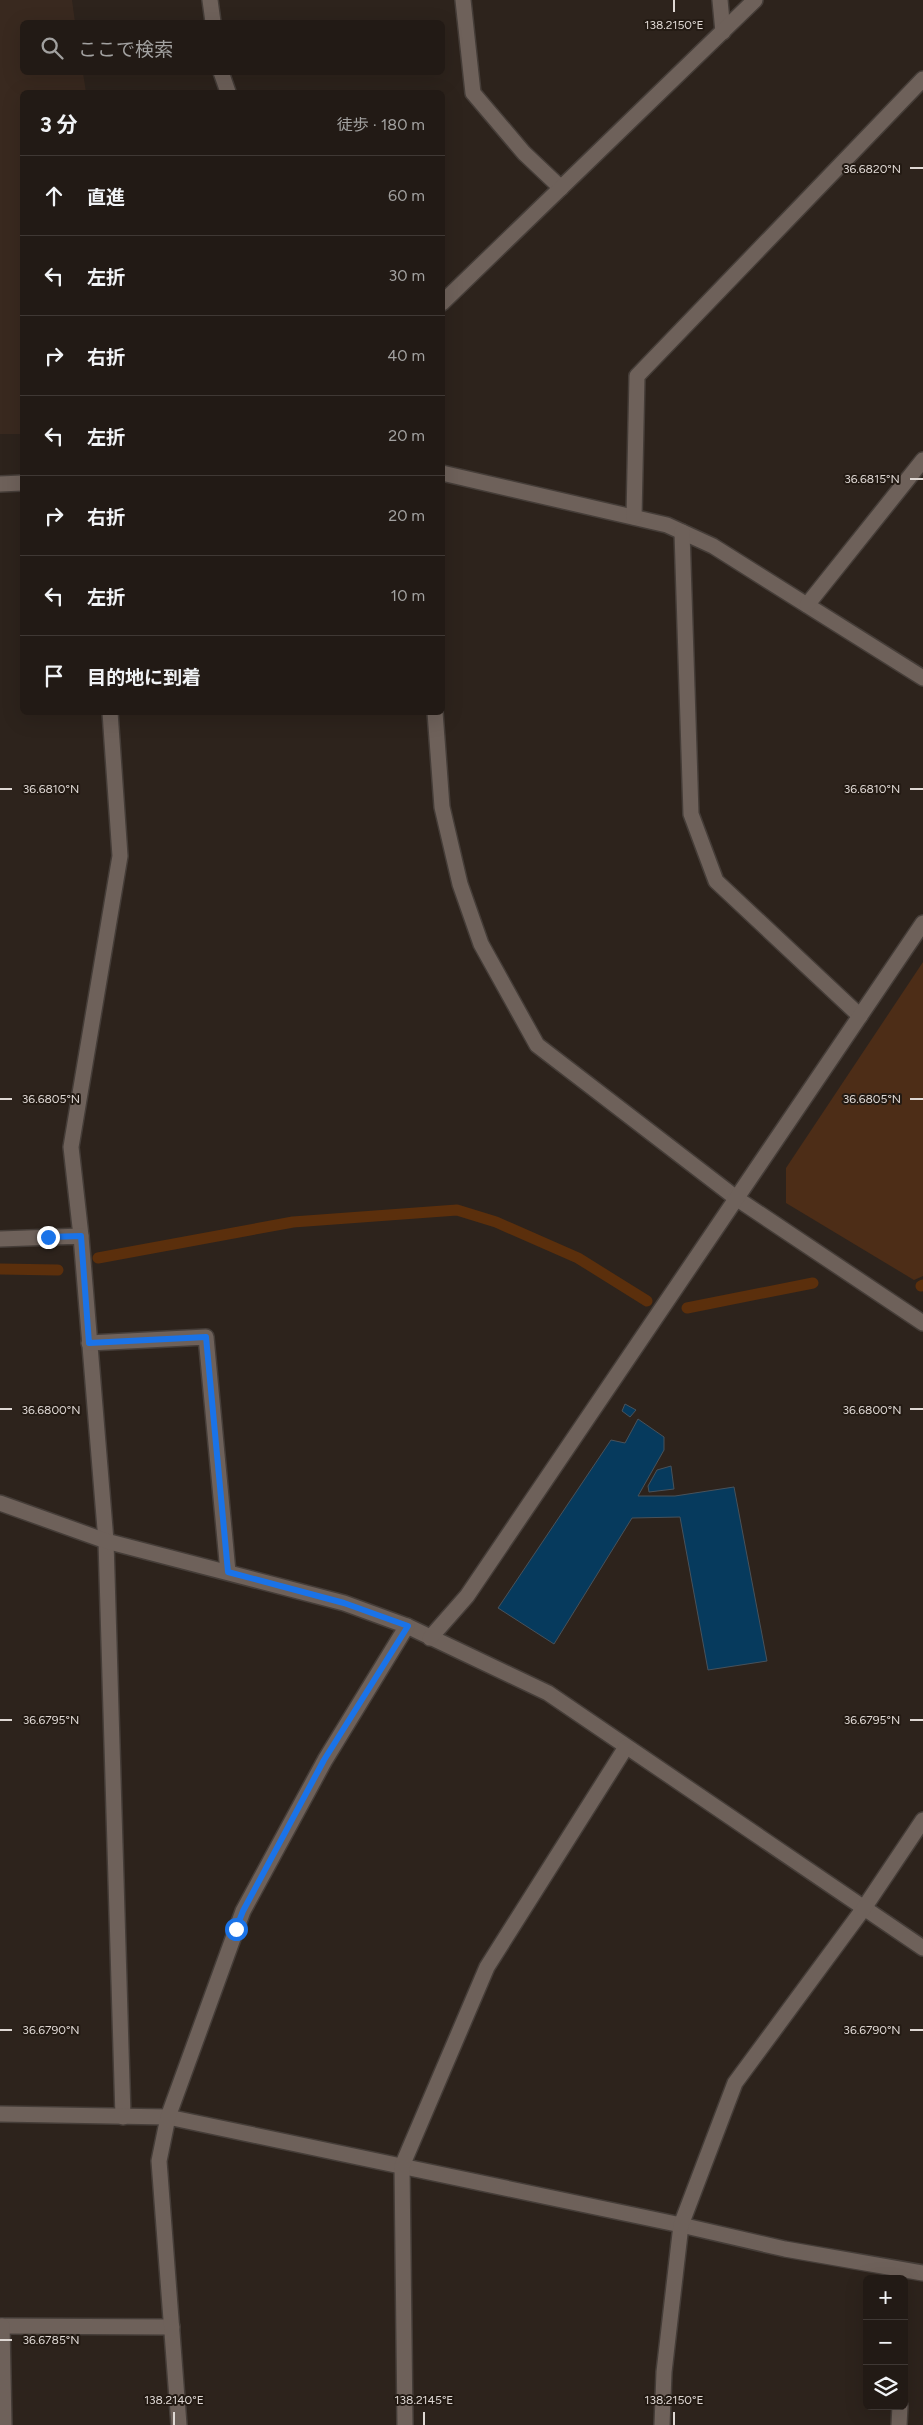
<!DOCTYPE html>
<html lang="ja">
<meta charset="utf-8">
<style>
:root{--surface:#221a15;--page:#2a231e;--text:#f1f3f6;--muted:#a2a1a0;--line:#3f3834}
body{margin:0;font-family:Figtree,"Noto Sans JP",sans-serif;background:var(--page);color:var(--text)}
.controls{position:absolute;right:15px;bottom:15px;display:grid;overflow:hidden;border-radius:8px;box-shadow:0 5px 20px #0002}
.controls button{width:45px;height:45px;display:grid;place-items:center;padding:0;border:0;border-bottom:1px solid var(--line);background:var(--surface);color:var(--text);font:25px sans-serif}
.stop{position:absolute;width:15px;height:15px;margin:-11px;border:4px solid #1a73e8;border-radius:50%;background:#fff}
.stop.end{background:#1a73e8;border-color:#fff;box-shadow:0 1px 5px #0008}
.list{margin:0;padding:0;list-style:none}
h2{display:flex;justify-content:space-between;align-items:center;height:65px;margin:0;padding:0 20px;font-size:21px}
h2 small{font-size:16px;font-weight:400;color:var(--muted)}
.list li{display:grid;grid-template-columns:32px 1fr auto;gap:15px;align-items:center;box-sizing:border-box;height:80px;padding:0 20px;border-top:1px solid var(--line)}
.list b{display:block;font-size:19px;white-space:nowrap}
.list em{font-size:16px;font-style:normal;color:var(--muted)}
.icon{flex:none;width:28px;height:28px;fill:none;stroke:currentColor;stroke-width:2;stroke-linecap:round;stroke-linejoin:round}
.map{position:relative;flex:none;width:923px;height:2425px;overflow:hidden}
.search{position:absolute;background:var(--surface);box-shadow:0 5px 20px #0002;left:20px;top:20px;width:425px;height:55px;display:flex;align-items:center;gap:12px;box-sizing:border-box;padding:0 18px;border-radius:8px;color:var(--muted);font-size:19px}
.panel{position:absolute;background:var(--surface);box-shadow:0 5px 20px #0002;left:20px;top:90px;width:425px;height:625px;border-radius:8px}
.map>svg:first-child{display:block}
</style>
<div class="map">
<svg width="923" height="2425" viewBox="0 0 923 2425">
<rect width="100%" height="100%" fill="#2d231c"/>
<!-- built -->
<polygon fill="#39291f" points="0,0 72,0 75,22 22,22 22,72 83,73 86,92 22,92 22,434 0,434"/>
<!-- green -->
<polygon fill="#4d2d17" points="923,962 923,1276 914,1280 786,1203 786,1168"/>
<g fill="none" stroke-linecap="round" stroke-linejoin="round">
<!-- stream -->
<g stroke="#5b2f0c" stroke-width="11">
<polyline points="98,1258 293,1222 457,1210 496,1222 578,1258 647,1301"/>
<polyline points="0,1269 58,1270"/>
<polyline points="921,1286 923,1285"/>
<polyline points="687,1308 813,1283"/>
</g>
</g>
<!-- building -->
<g fill="#063a5d" stroke="#48525b">
<polygon points="625,1404 636,1410 630,1417 622,1411"/>
<polygon points="638,1419 664,1437 664,1450 638,1496 675,1496 734,1487 767,1661 708,1670 680,1517 632,1518 554,1644 498,1608 611,1440 625,1443"/>
<polygon points="671,1466 674,1489 649,1492 648,1486 657,1470"/>
</g>
<g fill="none" stroke-linecap="round" stroke-linejoin="round">
<defs>
<g id="minor">
<polyline points="210,0 213,22"/>
<polyline points="463,0 473,93 524,153 561,188"/>
<polyline points="720,0 723,32"/>
<polyline points="221,72 228,92"/>
<polyline points="442,303 755,0"/>
<polyline points="442,473 667,525 713,546 923,678"/>
<polyline points="0,484 22,483"/>
<polyline points="634,517 637,376 923,79"/>
<polyline points="682,532 691,814 716,881 860,1016"/>
<polyline points="807,605 923,460"/>
<polyline points="435,712 442,807 460,884 481,944 537,1045 736,1198 923,1323"/>
<polyline points="81,1236 71,1147 120,856 110,712"/>
<polyline points="0,1239 81,1236 106,1541 123,2117"/>
<polyline points="89,1343 206,1337 228,1572"/>
<polyline points="0,1503 106,1541 344,1603 407,1626 548,1693 923,1948"/>
<polyline points="430,1638 467,1596 923,923"/>
<polyline points="0,2114 168,2117 681,2225 785,2249 923,2273"/>
<polyline points="0,2326 172,2327"/>
<polyline points="2,2326 4,2425"/>
<polyline points="179,2425 159,2161 168,2117 243,1911 325,1760 407,1626"/>
<polyline points="405,2425 402,2166 487,1967 626,1747"/>
<polyline points="662,2425 664,2372 681,2225 735,2083 864,1908 923,1820"/>
<polyline points="899,2425 900,2406"/>
</g>
</defs>
<!-- minor casing -->
<use href="#minor" stroke="#453d38" stroke-width="18"/>
<!-- minor -->
<use href="#minor" stroke="#6e615a" stroke-width="15"/>
</g>
<g fill="none" stroke-linecap="round" stroke-linejoin="round">
<!-- route -->
<polyline stroke="#1a73e8" stroke-width="6" points="48,1237 81,1236 89,1343 206,1337 228,1572 344,1603 408,1626 324,1760 243,1911 236,1929"/>
</g>
<!-- ticks -->
<path fill="none" stroke="#dfd8d4" stroke-width="2" d="M674,0V12M910,168H923M910,479H923M0,789H12M910,789H923M0,1099H12M910,1099H923M0,1409H12M910,1409H923M0,1720H12M910,1720H923M0,2030H12M910,2030H923M0,2340H12M174,2412V2425M424,2412V2425M674,2412V2425"/>
<g font-size="12" text-anchor="middle" fill="#dfd8d4" stroke="#231a13" stroke-width="4" stroke-linejoin="round" paint-order="stroke">
<text x="674" y="29">138.2150°E</text>
<text x="872" y="173">36.6820°N</text>
<text x="872" y="483">36.6815°N</text>
<text x="51" y="793">36.6810°N</text>
<text x="872" y="793">36.6810°N</text>
<text x="51" y="1103">36.6805°N</text>
<text x="872" y="1103">36.6805°N</text>
<text x="51" y="1414">36.6800°N</text>
<text x="872" y="1414">36.6800°N</text>
<text x="51" y="1724">36.6795°N</text>
<text x="872" y="1724">36.6795°N</text>
<text x="51" y="2034">36.6790°N</text>
<text x="872" y="2034">36.6790°N</text>
<text x="51" y="2344">36.6785°N</text>
<text x="174" y="2404">138.2140°E</text>
<text x="424" y="2404">138.2145°E</text>
<text x="674" y="2404">138.2150°E</text>
</g>
</svg>
<div class="controls">
<button>+</button>
<button>−</button>
<button><svg class="icon" aria-label="layers" viewBox="0 0 24 24"><path d="M12 4l9 5-9 5-9-5zM3 14l9 5 9-5"/></svg></button>
</div>
<div class="stop" style="left:236px;top:1929px"></div>
<div class="stop end" style="left:48px;top:1237px"></div>
<div class="search"><svg class="icon" aria-label="search" viewBox="0 0 24 24"><circle cx="10" cy="10" r="6"/><path d="M15 15l6 6"/></svg>ここで検索</div>
<section class="panel">
<h2>3 分<small>徒歩 · 180 m</small></h2>
<ul class="list">
<li><svg class="icon" aria-label="ahead" viewBox="0 0 24 24"><path d="M12 20V5M6 11l6-6 6 6"/></svg><div><b>直進</b></div><em>60 m</em></li>
<li><svg class="icon" aria-label="left" viewBox="0 0 24 24"><path d="M17 20v-9H6M10 6l-5 5 5 5"/></svg><div><b>左折</b></div><em>30 m</em></li>
<li><svg class="icon" aria-label="right" viewBox="0 0 24 24"><path d="M7 20v-9h11M14 6l5 5-5 5"/></svg><div><b>右折</b></div><em>40 m</em></li>
<li><svg class="icon" aria-label="left" viewBox="0 0 24 24"><path d="M17 20v-9H6M10 6l-5 5 5 5"/></svg><div><b>左折</b></div><em>20 m</em></li>
<li><svg class="icon" aria-label="right" viewBox="0 0 24 24"><path d="M7 20v-9h11M14 6l5 5-5 5"/></svg><div><b>右折</b></div><em>20 m</em></li>
<li><svg class="icon" aria-label="left" viewBox="0 0 24 24"><path d="M17 20v-9H6M10 6l-5 5 5 5"/></svg><div><b>左折</b></div><em>10 m</em></li>
<li><svg class="icon" aria-label="arrive" viewBox="0 0 24 24"><path d="M6 21V4h12l-3 4 3 4H6"/></svg><div><b>目的地に到着</b></div></li>
</ul>
</section>
</div>
